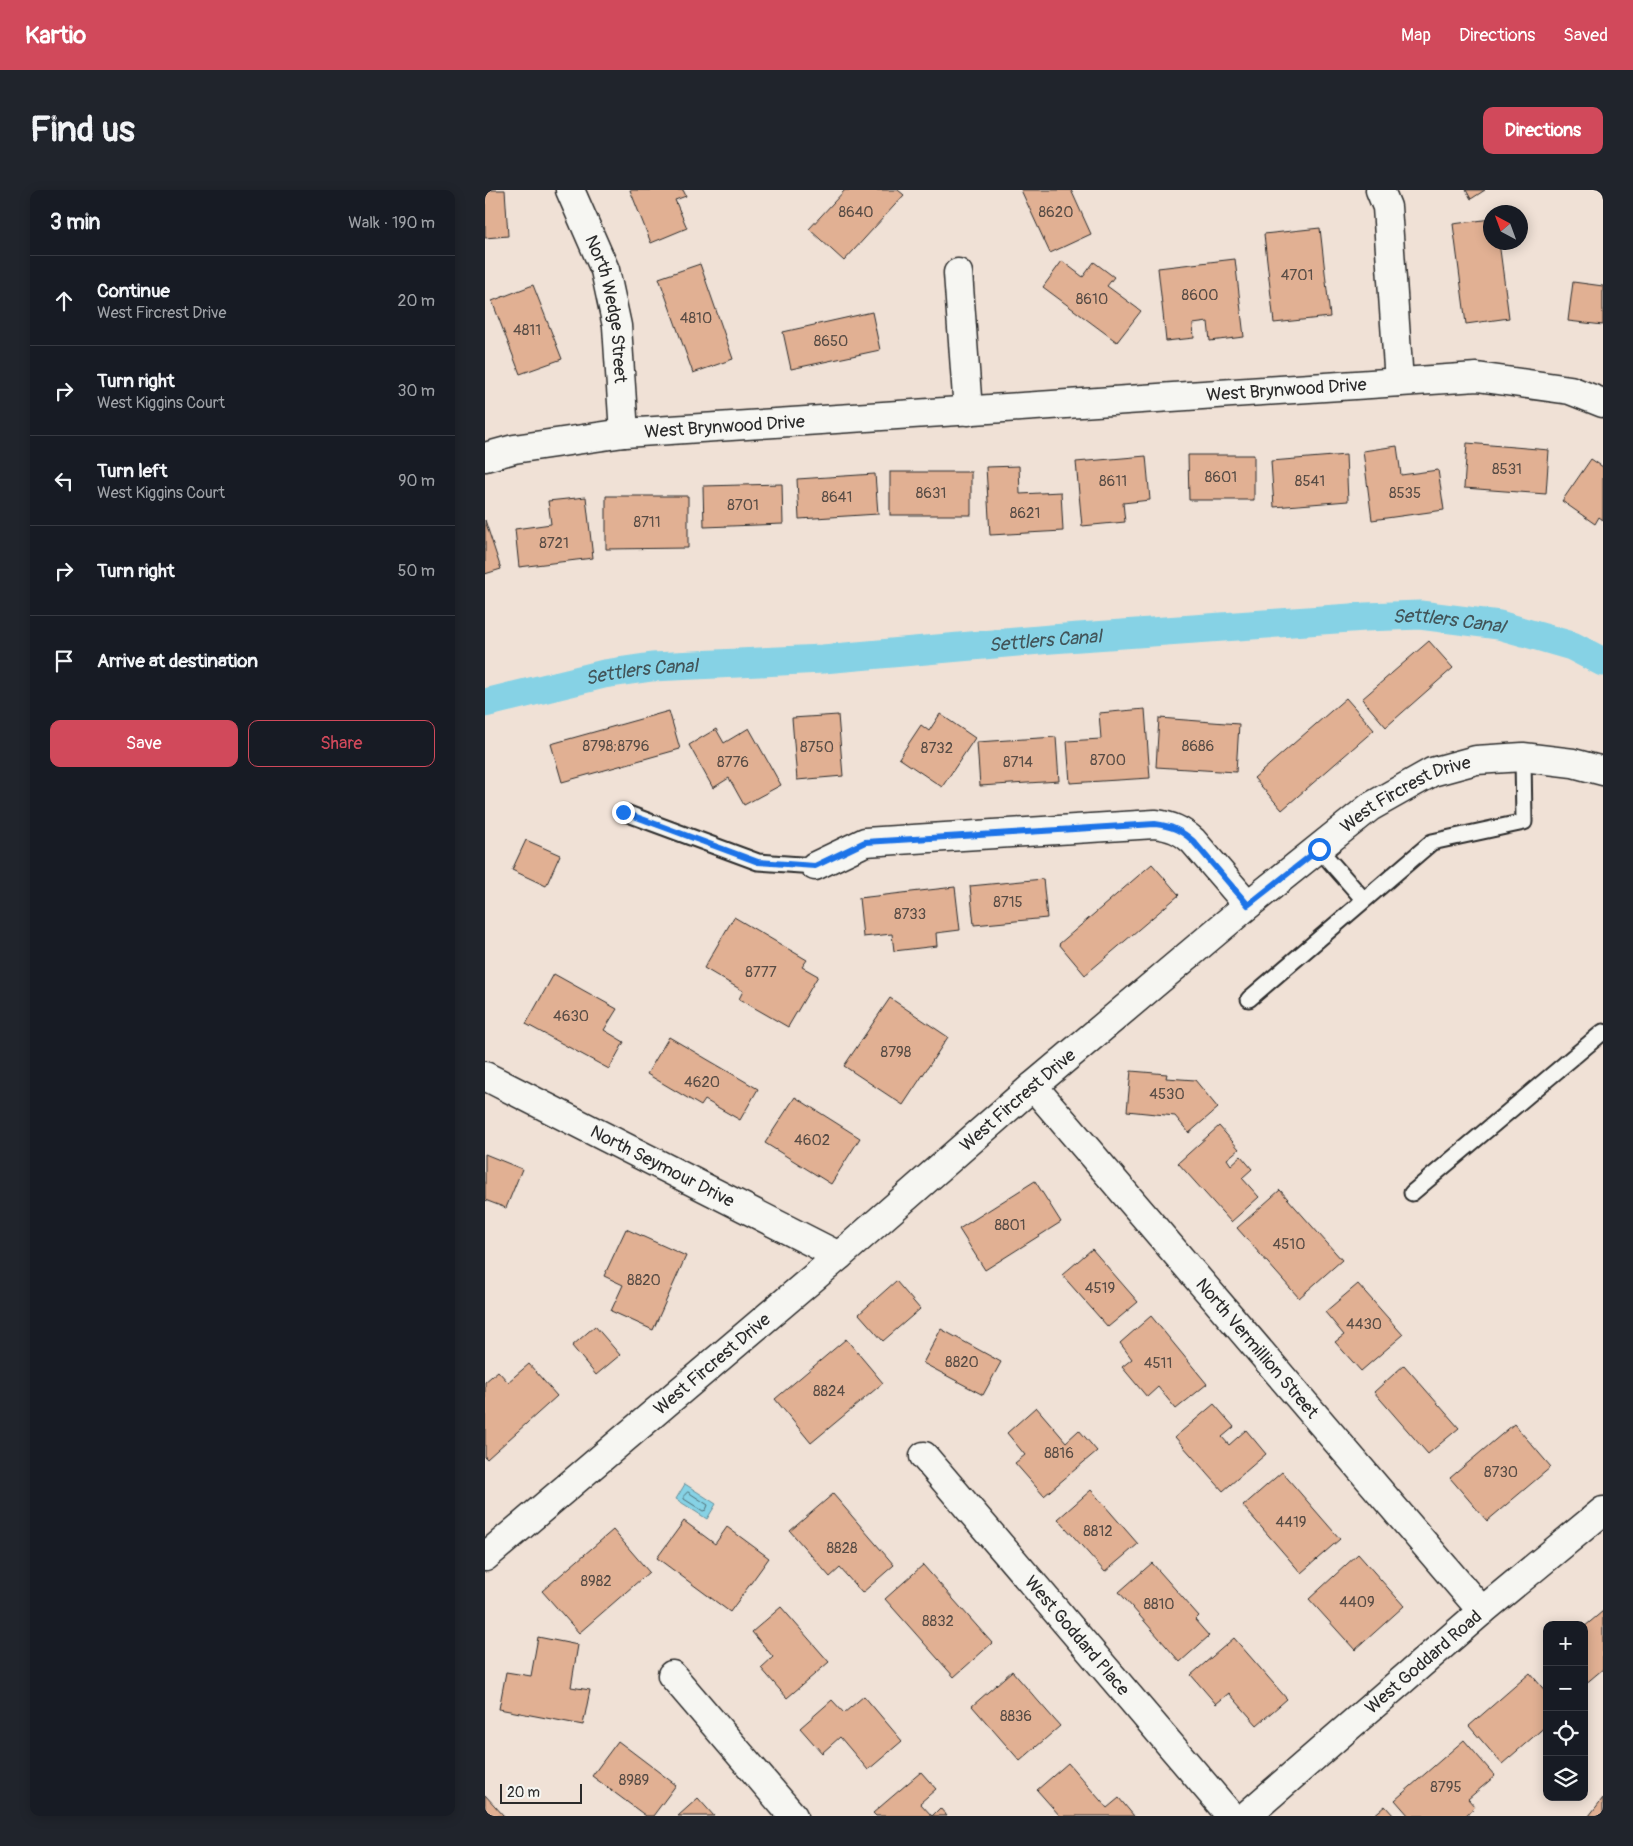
<!DOCTYPE html>
<meta charset="utf-8">
<style>
:root{--surface:#171b24;--page:#20242c;--text:#f1f3f6;--muted:#9ea1a6;--line:#363941;--accent:#d1495b}
body{margin:0;font-family:Pangolin,sans-serif;background:var(--page);color:var(--text)}
.controls{position:absolute;right:15px;bottom:15px;display:grid;overflow:hidden;border-radius:10px;box-shadow:0 2px 12px #0003}
.controls button{width:45px;height:45px;display:grid;place-items:center;padding:0;border:0;border-bottom:1px solid var(--line);background:var(--surface);color:var(--text);font:25px sans-serif}
.compass{position:absolute;left:998px;top:15px;width:45px;height:45px;border-radius:50%;background:var(--surface);box-shadow:0 2px 12px #0003;rotate:319deg}
.scale{position:absolute;left:15px;bottom:12px;width:82px;box-sizing:border-box;padding-left:5px;border:2px solid #2b2b2b;border-top:0;font-size:14px;line-height:18px;white-space:nowrap;color:#2b2b2b;-webkit-text-stroke:4px #f6f6f2;paint-order:stroke}
.stop{position:absolute;width:15px;height:15px;margin:-11px;border:4px solid #1a73e8;border-radius:50%;background:#fff}
.stop.end{background:#1a73e8;border-color:#fff;box-shadow:0 1px 5px #0008}
.list{margin:0;padding:0;list-style:none}
h2{display:flex;justify-content:space-between;align-items:center;height:65px;margin:0;padding:0 20px;font-size:21px}
h2 small{font-size:16px;font-weight:400;color:var(--muted)}
.list li{display:grid;grid-template-columns:32px 1fr auto;gap:15px;align-items:center;box-sizing:border-box;height:90px;padding:0 20px;border-top:1px solid var(--line)}
.list b{display:block;font-size:19px;white-space:nowrap}
.list p{margin:0;font-size:16px;white-space:nowrap;color:var(--muted)}
.list em{font-size:16px;font-style:normal;color:var(--muted)}
.actions{display:flex;gap:10px;padding:15px 20px}
.actions a{flex:1;padding:11px 0;border:1px solid var(--accent);border-radius:10px;text-align:center;font-size:18px;color:var(--accent)}
.actions .main{background:var(--accent);color:#fff}
.icon{flex:none;width:28px;height:28px;fill:none;stroke:currentColor;stroke-width:2;stroke-linecap:round;stroke-linejoin:round}
.map{position:relative;flex:none;width:1118px;height:1626px;overflow:hidden;border-radius:10px}
header{display:flex;align-items:center;gap:30px;box-sizing:border-box;height:70px;padding:0 25px;background:var(--accent);color:#fff}
header strong{font-size:24px}
nav{display:flex;gap:28px;margin-inline-start:auto;font-size:18px}
.intro{display:flex;align-items:center;justify-content:space-between;box-sizing:border-box;height:120px;padding:0 30px}
h1{margin:0;font-size:35px}
.button{padding:12px 22px;border-radius:10px;background:var(--accent);color:#fff;font-size:18px;font-weight:700}
main{display:flex;gap:30px;padding:0 30px}
aside{flex:1;background:var(--surface);border-radius:10px;box-shadow:0 2px 12px #0003}
.map>svg:first-child{display:block}
</style>
<header>
<strong>Kartio</strong>
<nav><a>Map</a><a>Directions</a><a>Saved</a></nav>
</header>
<div class="intro"><h1>Find us</h1><a class="button">Directions</a></div>
<main>
<aside>
<h2>3 min<small>Walk · 190 m</small></h2>
<ul class="list">
<li><svg class="icon" aria-label="ahead" viewBox="0 0 24 24"><path d="M12 20V5M6 11l6-6 6 6"/></svg><div><b>Continue</b><p>West Fircrest Drive</p></div><em>20 m</em></li>
<li><svg class="icon" aria-label="right" viewBox="0 0 24 24"><path d="M7 20v-9h11M14 6l5 5-5 5"/></svg><div><b>Turn right</b><p>West Kiggins Court</p></div><em>30 m</em></li>
<li><svg class="icon" aria-label="left" viewBox="0 0 24 24"><path d="M17 20v-9H6M10 6l-5 5 5 5"/></svg><div><b>Turn left</b><p>West Kiggins Court</p></div><em>90 m</em></li>
<li><svg class="icon" aria-label="right" viewBox="0 0 24 24"><path d="M7 20v-9h11M14 6l5 5-5 5"/></svg><div><b>Turn right</b></div><em>50 m</em></li>
<li><svg class="icon" aria-label="arrive" viewBox="0 0 24 24"><path d="M6 21V4h12l-3 4 3 4H6"/></svg><div><b>Arrive at destination</b></div></li>
</ul>
<div class="actions"><a class="main">Save</a><a>Share</a></div>
</aside>
<div class="map">
<svg width="1118" height="1626" viewBox="0 0 1118 1626">
<rect width="100%" height="100%" fill="#f0e1d6"/>
<filter id="ink" filterUnits="userSpaceOnUse"><feTurbulence type="fractalNoise" baseFrequency=".02" numOctaves="2"/><feDisplacementMap in="SourceGraphic" scale="10" xChannelSelector="R" yChannelSelector="G"/><feConvolveMatrix kernelMatrix="1 2 1 2 8 2 1 2 1" color-interpolation-filters="sRGB"/></filter>
<g filter="url(#ink)">
<!-- water -->
<polygon fill="#86d2e5" stroke="#628f9b" points="200,1294 231,1314 222,1329 191,1309"/>
<g fill="none" stroke-linecap="round" stroke-linejoin="round">
<!-- shore -->
<polygon stroke="#4f6e75" stroke-width="1" points="203,1302 223,1315 221,1320 218,1321 199,1309 199,1306"/>
<!-- canal -->
<path stroke="#86d2e5" stroke-width="29" id="s1" d="M0,513L119,484L167,477L338,469L566,449L880,427L935,425L1014,435L1087,456L1118,472"/>
</g>
<!-- building -->
<g fill="#e1b093" stroke="#2b2b2b">
<polygon points="0,0 20,0 23,46 0,48"/>
<polygon points="145,0 198,0 201,6 190,10 202,38 166,53"/>
<polygon points="360,0 413,0 419,5 359,71 324,39"/>
<polygon points="536,0 586,0 606,44 565,63"/>
<polygon points="981,0 1000,0 986,9"/>
<polygon points="1006,29 1006,52 1014,52 1024,128 981,134 968,34"/>
<polygon points="835,38 845,127 789,133 779,44"/>
<polygon points="750,69 759,147 725,151 723,132 708,134 709,148 681,151 673,78"/>
<polygon points="577,71 598,87 609,72 629,87 622,96 656,121 632,152 558,97"/>
<polygon points="215,74 248,169 208,183 174,88"/>
<polygon points="1088,92 1118,96 1118,135 1083,131"/>
<polygon points="48,95 77,169 35,184 7,111"/>
<polygon points="387,122 395,160 306,179 298,142"/>
<polygon points="982,253 1064,260 1061,304 979,298"/>
<polygon points="912,256 916,285 953,280 959,320 887,330 878,261"/>
<polygon points="703,265 769,265 769,310 704,310"/>
<polygon points="861,265 863,311 789,317 786,271"/>
<polygon points="661,266 665,310 638,313 640,332 597,336 591,272"/>
<polygon points="1106,269 1118,277 1118,330 1114,327 1110,334 1077,311"/>
<polygon points="534,276 535,304 576,302 578,341 505,345 501,277"/>
<rect x="405" y="282" width="81" height="43"/>
<polygon points="390,284 393,324 314,329 312,289"/>
<polygon points="297,294 298,334 219,337 218,296"/>
<polygon points="121,306 203,306 203,358 121,359"/>
<polygon points="101,307 108,368 34,377 30,339 66,334 63,311"/>
<polygon points="0,330 16,379 0,384"/>
<polygon points="944,451 968,478 901,537 877,509"/>
<polygon points="861,508 889,540 797,620 769,588"/>
<polygon points="660,519 665,588 585,593 582,551 616,549 614,523"/>
<polygon points="184,521 195,559 77,592 66,554"/>
<polygon points="455,524 490,548 457,597 414,568 436,535 444,541"/>
<polygon points="353,525 358,586 312,590 307,528"/>
<polygon points="674,528 754,534 751,582 671,577"/>
<polygon points="264,538 296,595 259,615 244,588 228,598 204,555 231,539 239,553"/>
<polygon points="571,547 574,591 495,596 492,552"/>
<polygon points="41,650 75,665 61,696 27,680"/>
<polygon points="667,674 694,705 600,785 574,754"/>
<polygon points="558,689 562,728 489,735 485,696"/>
<polygon points="470,697 475,740 451,743 452,756 409,761 407,744 378,747 374,708"/>
<polygon points="249,727 322,770 317,777 333,786 303,837 254,809 258,801 219,778"/>
<polygon points="69,784 132,819 119,840 139,852 124,879 41,834"/>
<polygon points="405,808 463,847 418,915 359,876"/>
<polygon points="184,847 273,899 255,930 220,910 216,916 162,884"/>
<polygon points="646,881 682,884 681,888 710,890 733,918 704,943 690,926 642,921"/>
<polygon points="310,907 375,948 346,994 280,953"/>
<polygon points="734,936 754,959 742,969 746,975 756,966 767,979 757,988 774,1007 746,1032 693,973"/>
<polygon points="0,964 37,979 21,1018 0,1010"/>
<polygon points="550,991 576,1032 500,1080 474,1039"/>
<polygon points="795,1000 857,1070 814,1108 752,1038"/>
<polygon points="141,1039 201,1066 168,1140 126,1121 138,1095 119,1086"/>
<polygon points="607,1059 653,1112 623,1137 577,1085"/>
<polygon points="411,1091 435,1119 398,1151 374,1124"/>
<polygon points="873,1094 918,1145 876,1181 850,1152 859,1145 840,1122"/>
<polygon points="666,1126 722,1194 691,1219 673,1197 662,1207 637,1177 647,1169 635,1153"/>
<polygon points="110,1136 135,1165 111,1185 87,1156"/>
<polygon points="456,1139 516,1172 498,1205 438,1173"/>
<polygon points="361,1149 398,1193 326,1253 290,1209"/>
<polygon points="44,1174 72,1206 2,1269 0,1267 0,1192 13,1181 23,1192"/>
<polygon points="919,1175 974,1238 943,1264 889,1202"/>
<polygon points="729,1214 749,1237 737,1247 744,1255 761,1240 781,1264 738,1301 690,1247"/>
<polygon points="551,1217 581,1252 594,1240 612,1261 559,1306 530,1273 540,1265 522,1243"/>
<polygon points="1029,1234 1066,1277 1002,1331 965,1288"/>
<polygon points="797,1282 855,1349 816,1383 758,1316"/>
<polygon points="606,1300 653,1354 620,1382 573,1329"/>
<polygon points="348,1304 409,1375 377,1403 355,1378 345,1387 305,1341"/>
<polygon points="199,1331 230,1354 242,1337 284,1368 245,1422 172,1368"/>
<polygon points="128,1340 164,1382 94,1443 57,1401"/>
<polygon points="873,1364 919,1416 870,1460 824,1409"/>
<polygon points="667,1373 714,1426 710,1430 724,1446 695,1472 634,1402"/>
<polygon points="438,1375 507,1453 469,1487 400,1409"/>
<polygon points="296,1417 344,1472 302,1508 276,1478 288,1467 267,1442"/>
<polygon points="1118,1421 1118,1479 1099,1495 1099,1437"/>
<polygon points="53,1447 93,1455 86,1497 105,1500 98,1535 14,1519 21,1482 46,1486"/>
<polygon points="749,1448 802,1509 772,1535 744,1503 731,1514 706,1485"/>
<polygon points="527,1481 575,1536 535,1571 487,1516"/>
<polygon points="1045,1483 1062,1503 1062,1535 1017,1574 984,1536"/>
<polygon points="379,1506 417,1551 383,1580 355,1547 337,1563 315,1538 347,1510 359,1523"/>
<polygon points="979,1550 1010,1586 983,1609 990,1617 980,1626 924,1626 910,1610"/>
<polygon points="133,1551 191,1595 168,1626 161,1626 107,1586"/>
<polygon points="583,1573 622,1618 634,1608 649,1626 575,1626 552,1600"/>
<polygon points="436,1582 451,1599 435,1613 447,1626 455,1618 462,1626 391,1626 388,1623"/>
<polygon points="0,1605 19,1626 0,1626"/>
<polygon points="213,1608 229,1626 193,1626"/>
<polygon points="1118,1608 1118,1626 1104,1626"/>
<polygon points="900,1616 909,1626 888,1626"/>
</g>
<g fill="none" stroke-linecap="round" stroke-linejoin="round">
<defs>
<g id="lane">
<polyline points="138,622 273,672 330,676"/>
<polyline points="834,659 879,710"/>
<polyline points="764,809 947,652 1039,632 1038,567"/>
<polyline points="927,1003 1118,842"/>
</g>
<g id="street">
<path id="s2" d="M85,0L120,80L132,136L139,243"/>
<polyline points="895,0 902,17 914,192"/>
<polyline points="473,83 483,221"/>
<path id="s3" d="M0,267L29,259L139,243L992,187L1085,200L1118,213"/>
<path d="M330,676L380,652L670,634C686,636 696,640 708,651L763,715"/>
<path id="s4" d="M0,886L354,1066"/>
<path id="s5" d="M548,896L997,1421"/>
<path id="s6" d="M439,1266L746,1626"/>
<path id="s7" d="M0,1367L354,1066L548,896L763,715L885,617L947,582L991,570L1038,567L1088,573L1118,581"/>
<polyline points="187,1485 308,1626"/>
</g>
<g id="secondary">
<path id="s8" d="M761,1626L997,1421L1118,1321"/>
</g>
</defs>
<!-- lane casing -->
<use href="#lane" stroke="#2b2b2b" stroke-width="19"/>
<!-- street casing -->
<use href="#street" stroke="#2b2b2b" stroke-width="31"/>
<!-- secondary casing -->
<use href="#secondary" stroke="#2b2b2b" stroke-width="31"/>
<!-- lane -->
<use href="#lane" stroke="#f6f6f2" stroke-width="15"/>
<!-- street -->
<use href="#street" stroke="#f6f6f2" stroke-width="28"/>
<!-- secondary -->
<use href="#secondary" stroke="#f6f6f2" stroke-width="28"/>
</g>
</g>
<g fill="none" stroke-linecap="round" stroke-linejoin="round" filter="url(#ink)">
<!-- route -->
<path stroke="#1a73e8" stroke-width="6" d="M138,622L273,672L330,676L380,652L670,634C686,636 696,640 708,651L763,715L834,659"/>
</g>
<g text-anchor="middle" stroke-width="5" stroke-linejoin="round" paint-order="stroke">
<!-- number labels -->
<g font-size="15" fill="#584c45">
<text x="371" y="27">8640</text>
<text x="571" y="27">8620</text>
<text x="812" y="90">4701</text>
<text x="715" y="110">8600</text>
<text x="607" y="114">8610</text>
<text x="211" y="133">4810</text>
<text x="42" y="145">4811</text>
<text x="346" y="156">8650</text>
<text x="1022" y="284">8531</text>
<text x="736" y="292">8601</text>
<text x="628" y="296">8611</text>
<text x="825" y="296">8541</text>
<text x="446" y="308">8631</text>
<text x="920" y="308">8535</text>
<text x="352" y="312">8641</text>
<text x="258" y="320">8701</text>
<text x="540" y="328">8621</text>
<text x="162" y="337">8711</text>
<text x="69" y="358">8721</text>
<text x="131" y="561">8798;8796</text>
<text x="713" y="561">8686</text>
<text x="332" y="562">8750</text>
<text x="452" y="563">8732</text>
<text x="623" y="575">8700</text>
<text x="248" y="577">8776</text>
<text x="533" y="577">8714</text>
<text x="523" y="717">8715</text>
<text x="425" y="729">8733</text>
<text x="276" y="787">8777</text>
<text x="86" y="831">4630</text>
<text x="411" y="867">8798</text>
<text x="217" y="897">4620</text>
<text x="682" y="909">4530</text>
<text x="327" y="955">4602</text>
<text x="525" y="1040">8801</text>
<text x="804" y="1059">4510</text>
<text x="159" y="1095">8820</text>
<text x="615" y="1103">4519</text>
<text x="879" y="1139">4430</text>
<text x="477" y="1177">8820</text>
<text x="673" y="1178">4511</text>
<text x="344" y="1206">8824</text>
<text x="574" y="1268">8816</text>
<text x="1016" y="1287">8730</text>
<text x="806" y="1337">4419</text>
<text x="613" y="1346">8812</text>
<text x="357" y="1363">8828</text>
<text x="111" y="1396">8982</text>
<text x="872" y="1417">4409</text>
<text x="674" y="1419">8810</text>
<text x="453" y="1436">8832</text>
<text x="531" y="1531">8836</text>
<text x="149" y="1595">8989</text>
<text x="961" y="1602">8795</text>
</g>
<!-- street labels -->
<g font-size="18" fill="#2b2b2b" stroke="#f6f6f2">
<text dy="6" stroke="none"><textPath href="#s2" startOffset="126">North Wedge Street</textPath></text>
<text dy="6" stroke="none"><textPath href="#s3" startOffset="805">West Brynwood Drive</textPath></text>
<text dy="6" stroke="none"><textPath href="#s3" startOffset="242">West Brynwood Drive</textPath></text>
<text dy="6" stroke="none"><textPath href="#s7" startOffset="1198">West Fircrest Drive</textPath></text>
<text dy="6" stroke="none"><textPath href="#s7" startOffset="702">West Fircrest Drive</textPath></text>
<text dy="6" stroke="none"><textPath href="#s4" startOffset="199">North Seymour Drive</textPath></text>
<text dy="6" stroke="none"><textPath href="#s5" startOffset="345">North Vermillion Street</textPath></text>
<text dy="6" stroke="none"><textPath href="#s7" startOffset="298">West Fircrest Drive</textPath></text>
<text dy="6" stroke="none"><textPath href="#s6" startOffset="236">West Goddard Place</textPath></text>
<text dy="6" stroke="none"><textPath href="#s8" startOffset="235">West Goddard Road</textPath></text>
</g>
<!-- water labels -->
<g font-size="19" font-style="italic" fill="#42555a" stroke="#f6f6f2">
<text dy="7" stroke="none"><textPath href="#s1" startOffset="970">Settlers Canal</textPath></text>
<text dy="7" stroke="none"><textPath href="#s1" startOffset="565">Settlers Canal</textPath></text>
<text dy="7" stroke="none"><textPath href="#s1" startOffset="160">Settlers Canal</textPath></text>
</g>
</g>
</svg>
<div class="controls">
<button>+</button>
<button>−</button>
<button><svg class="icon" aria-label="locate" viewBox="0 0 24 24"><circle cx="12" cy="12" r="6"/><path d="M12 2v4M12 18v4M2 12h4M18 12h4"/></svg></button>
<button><svg class="icon" aria-label="layers" viewBox="0 0 24 24"><path d="M12 4l9 5-9 5-9-5zM3 14l9 5 9-5"/></svg></button>
</div>
<svg class="compass" viewBox="-18 -18 36 36"><path d="M0-13l5 13h-10z" fill="#e53935"/><path d="M0 13l5-13h-10z" fill="#9ea1a6"/></svg>
<div class="scale">20 m</div>
<div class="stop" style="left:834px;top:659px"></div>
<div class="stop end" style="left:138px;top:622px"></div>
</div>
</main>
